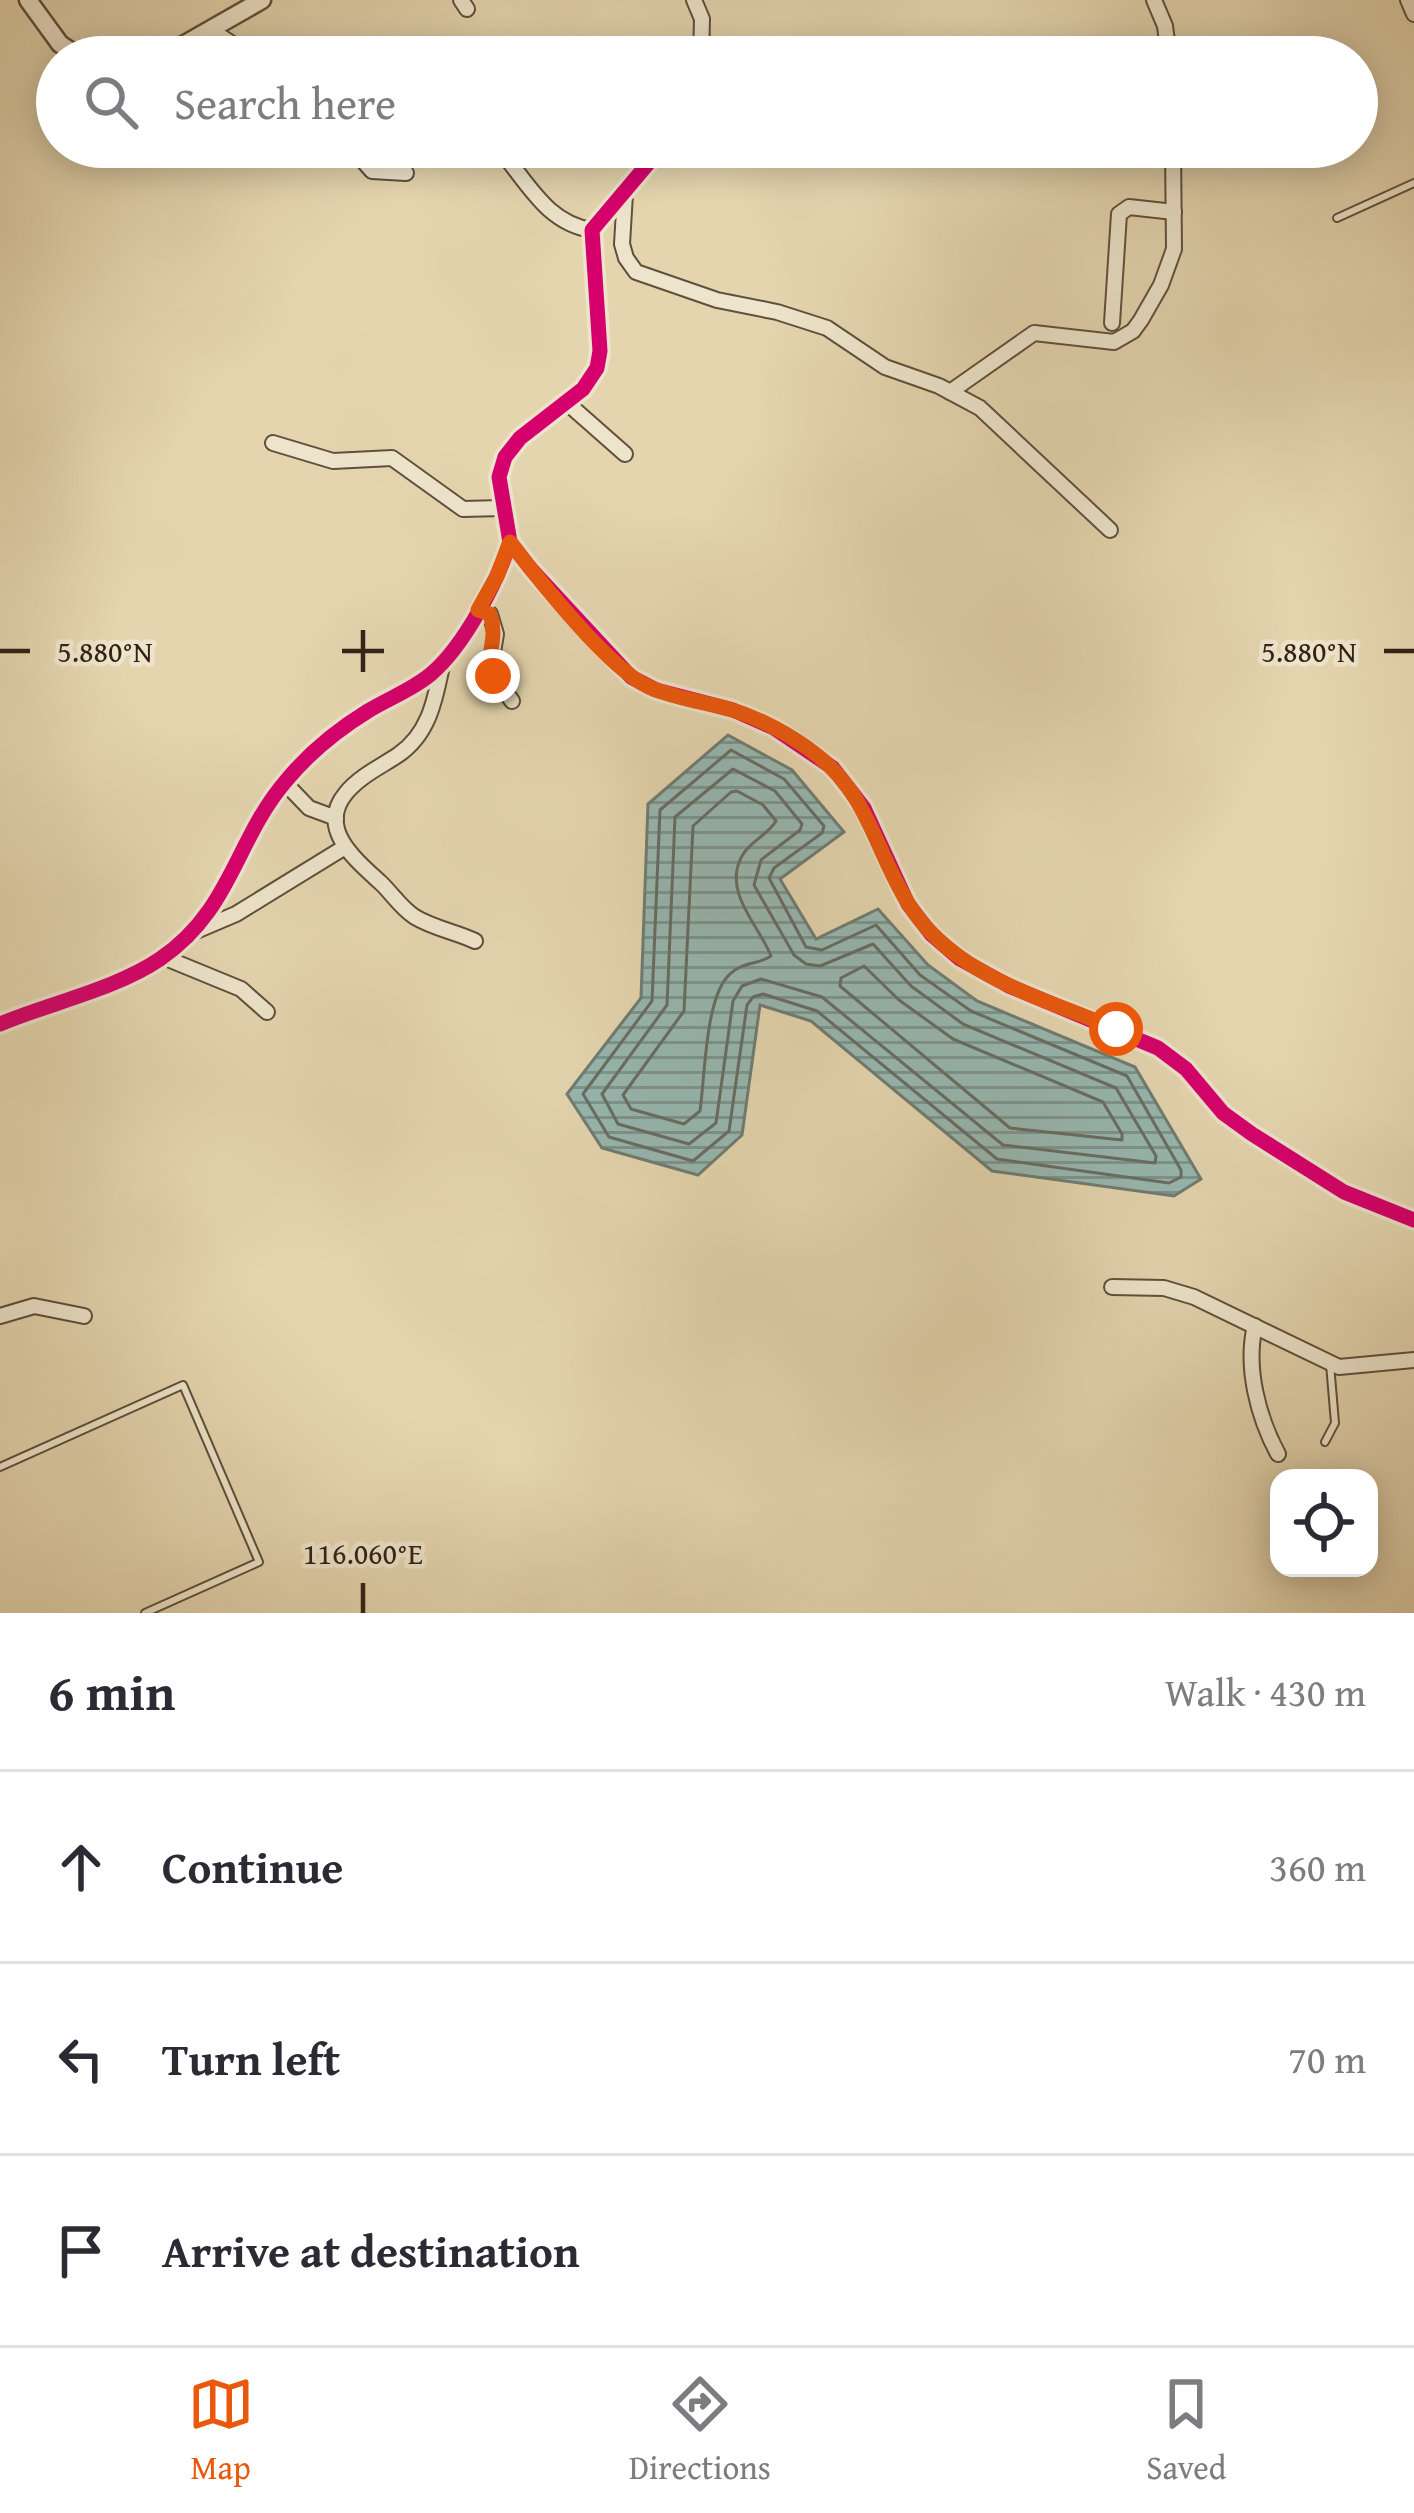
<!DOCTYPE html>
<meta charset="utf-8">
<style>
:root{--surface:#fff;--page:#f2f2f3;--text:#2b2b33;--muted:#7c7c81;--line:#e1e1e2;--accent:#ea580c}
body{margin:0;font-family:"Gentium Book Plus",serif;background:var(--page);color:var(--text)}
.controls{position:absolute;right:36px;bottom:36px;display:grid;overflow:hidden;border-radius:24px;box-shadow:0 6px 30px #0003}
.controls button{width:108px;height:108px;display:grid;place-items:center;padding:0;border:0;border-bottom:3px solid var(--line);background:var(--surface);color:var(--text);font:60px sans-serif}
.stop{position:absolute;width:36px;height:36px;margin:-27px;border:9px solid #ea580c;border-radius:50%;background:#fff}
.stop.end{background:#ea580c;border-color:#fff;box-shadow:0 3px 12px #0008}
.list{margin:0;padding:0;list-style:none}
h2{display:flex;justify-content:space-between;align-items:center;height:156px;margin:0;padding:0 48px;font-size:51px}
h2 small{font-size:39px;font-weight:400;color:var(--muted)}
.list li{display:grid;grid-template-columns:78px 1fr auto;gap:36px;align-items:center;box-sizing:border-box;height:192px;padding:0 48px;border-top:3px solid var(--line)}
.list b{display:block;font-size:45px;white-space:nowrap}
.list em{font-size:39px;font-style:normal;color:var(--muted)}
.icon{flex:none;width:66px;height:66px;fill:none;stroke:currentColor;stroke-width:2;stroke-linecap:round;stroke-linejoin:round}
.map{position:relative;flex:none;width:1414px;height:1613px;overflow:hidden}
.search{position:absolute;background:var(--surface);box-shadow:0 6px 30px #0003;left:36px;right:36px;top:36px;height:132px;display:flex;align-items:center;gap:30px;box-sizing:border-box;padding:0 42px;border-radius:66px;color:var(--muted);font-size:45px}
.sheet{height:732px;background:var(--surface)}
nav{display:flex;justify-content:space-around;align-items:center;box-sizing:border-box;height:168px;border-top:3px solid var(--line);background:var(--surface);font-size:33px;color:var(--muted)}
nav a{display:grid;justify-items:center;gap:6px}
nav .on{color:var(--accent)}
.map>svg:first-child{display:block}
</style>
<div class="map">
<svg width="1414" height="1613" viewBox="0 0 1414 1613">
<defs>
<pattern id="water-rules" width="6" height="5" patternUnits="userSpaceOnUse" patternTransform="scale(3)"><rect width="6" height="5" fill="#97b8b1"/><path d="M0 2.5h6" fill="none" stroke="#7c958f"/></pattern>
</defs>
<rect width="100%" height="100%" fill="#e4d5af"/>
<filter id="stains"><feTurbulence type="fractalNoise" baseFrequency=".00167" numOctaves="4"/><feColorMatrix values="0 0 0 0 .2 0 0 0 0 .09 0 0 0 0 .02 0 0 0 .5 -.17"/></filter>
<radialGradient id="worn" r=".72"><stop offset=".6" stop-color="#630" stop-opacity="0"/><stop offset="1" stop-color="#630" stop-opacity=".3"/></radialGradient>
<!-- water -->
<polygon fill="url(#water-rules)" stroke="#6f7c73" stroke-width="3" points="728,735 792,770 844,832 780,879 816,939 878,909 928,965 977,1001 1135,1067 1201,1179 1174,1196 992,1171 811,1021 760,1005 742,1135 698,1175 602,1148 567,1094 641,998 648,804"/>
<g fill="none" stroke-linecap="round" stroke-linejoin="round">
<!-- shore -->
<g stroke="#666d64" stroke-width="3">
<polygon points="731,750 784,779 824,826 822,833 774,868 769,878 806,947 822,950 876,925 920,975 971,1011 1127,1076 1181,1170 1181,1177 1169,1183 997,1159 817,1011 763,994 753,997 747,1005 729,1131 693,1161 609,1137 583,1094 652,1001 660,810"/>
<polygon points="733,769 775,791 802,824 800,830 761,860 754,885 794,955 806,964 820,966 873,944 911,986 963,1024 1116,1088 1156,1156 1155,1163 1003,1145 822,997 761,979 742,986 733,1001 716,1123 689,1144 618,1124 602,1094 667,1005 675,817"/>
<path d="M737,791L763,805L776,821C768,835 750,841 742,856C722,892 759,925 771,956C760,964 742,962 730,974C705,996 705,1078 700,1111L684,1124L631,1109L623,1095L684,1011L693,826L731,792Z"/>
<polygon points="864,966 899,1000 953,1039 1103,1102 1122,1134 1122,1140 1010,1128 840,986 841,978"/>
</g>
<defs>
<g id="service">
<polyline points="1337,218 1414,183"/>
<polyline points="1325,1442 1335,1423 1330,1364"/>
<polyline points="0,1467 183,1385 259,1562 145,1613"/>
</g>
<g id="minor">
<polyline points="461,0 467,9"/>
<polyline points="694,0 702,19 701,57"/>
<polyline points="1154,0 1165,26 1169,57"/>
<polyline points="1408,0 1414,14"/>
<polyline points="212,31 253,57"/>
<polyline points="54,117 57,114"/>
<polyline points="351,147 372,171 406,173"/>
<path d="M497,147C527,180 545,223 592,230"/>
<polyline points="662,147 592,230 600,351 597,368 583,389 520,438 505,457 499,477 510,542 531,569 631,677 656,690 733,710 774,728 833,768 864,808 908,904 931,934 960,959 1009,986 1158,1048 1186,1069 1223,1113 1252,1134 1344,1192 1414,1220"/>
<polyline points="625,194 622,244 626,258 636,272 717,300 777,312 827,328 885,367 939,386 980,408 1110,530"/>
<polyline points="1112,323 1119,214 1129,207 1174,212"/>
<polyline points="950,392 1034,333 1114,342 1133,331 1141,320 1161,285 1174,249 1173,147"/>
<polyline points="566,402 625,454"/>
<polyline points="273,443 333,461 392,458 463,509 502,508"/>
<polyline points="478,610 490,614 496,634 490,670 512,701"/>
<path d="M442,666C435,700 429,734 398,755C380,767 360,776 346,793C316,829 357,861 382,884C393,895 402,909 415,917C433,928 456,932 475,941"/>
<polyline points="284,782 309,808 336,818"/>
<polyline points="196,931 236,914 345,847"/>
<polyline points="163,957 241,989 267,1012"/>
<path d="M0,1024C50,1003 116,989 160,959C231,911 235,841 285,782C308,754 337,730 368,711C389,698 412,690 431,674C464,646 497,583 510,542"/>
<polyline points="1112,1287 1164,1288 1194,1297 1339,1367 1414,1360"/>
<polyline points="0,1316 34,1306 84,1316"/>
<path d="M1255,1326C1245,1367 1258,1417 1278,1454"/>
</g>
<g id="tertiary">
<polyline points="28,0 60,44 80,57"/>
<polyline points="162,57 262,0"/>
</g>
</defs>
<!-- service casing -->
<use href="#service" stroke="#604f3c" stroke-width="10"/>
<!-- minor casing -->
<use href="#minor" stroke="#604f3c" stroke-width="18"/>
<!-- tertiary casing -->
<use href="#tertiary" stroke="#604f3c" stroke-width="21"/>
<!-- service -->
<use href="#service" stroke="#ede4cb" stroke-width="6"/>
<!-- minor -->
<use href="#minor" stroke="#ede4cb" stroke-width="14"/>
<!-- tertiary -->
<use href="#tertiary" stroke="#ede4cb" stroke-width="16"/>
<defs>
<g id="cycleway">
<polyline points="662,147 592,230 600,351 597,368 583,389 520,438 505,457 499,477 510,542 531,569 631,677 656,690 733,710 774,728 833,768 864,808 908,904 931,934 960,959 1009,986 1158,1048 1186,1069 1223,1113 1252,1134 1344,1192 1414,1220"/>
<path d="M0,1024C50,1003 116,989 160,959C231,911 235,841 285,782C308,754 337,730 368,711C389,698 412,690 431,674C464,646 497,583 510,542"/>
</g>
</defs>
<!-- cycleway casing -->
<use href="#cycleway" stroke="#ede4cb" stroke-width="22"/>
<!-- cycleway -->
<use href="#cycleway" stroke="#d6006c" stroke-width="15"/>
</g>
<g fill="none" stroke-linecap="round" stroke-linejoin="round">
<!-- route -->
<path stroke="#ea580c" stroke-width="15" d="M493,676C484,655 499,641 490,614L478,610L497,576L510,542C538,579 610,670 649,687C674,698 703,702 729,709C760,718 793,736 818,756C868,795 876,852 908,903C953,976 1041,997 1116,1029"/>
</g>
<!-- ticks -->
<path fill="none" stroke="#342216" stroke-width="4.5" d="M363,630V672M0,651H30M342,651H384M1384,651H1414M363,1583V1613"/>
<g font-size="30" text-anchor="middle" fill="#342216" stroke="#ede4cb" stroke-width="9" stroke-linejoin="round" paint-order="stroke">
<text x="105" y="662">5.880°N</text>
<text x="1309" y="662">5.880°N</text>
<text x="363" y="1564">116.060°E</text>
</g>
<rect width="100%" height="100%" filter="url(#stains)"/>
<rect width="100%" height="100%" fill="url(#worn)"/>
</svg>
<div class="controls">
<button><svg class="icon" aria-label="locate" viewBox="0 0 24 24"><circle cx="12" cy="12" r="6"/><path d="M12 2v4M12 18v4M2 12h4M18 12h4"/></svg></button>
</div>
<div class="stop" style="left:1116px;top:1029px"></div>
<div class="stop end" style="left:493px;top:676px"></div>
<div class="search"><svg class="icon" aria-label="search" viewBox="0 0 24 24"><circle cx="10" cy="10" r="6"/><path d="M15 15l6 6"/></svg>Search here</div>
</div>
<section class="sheet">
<h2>6 min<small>Walk · 430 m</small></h2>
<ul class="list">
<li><svg class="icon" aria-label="ahead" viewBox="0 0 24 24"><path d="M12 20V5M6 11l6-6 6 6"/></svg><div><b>Continue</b></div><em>360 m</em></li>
<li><svg class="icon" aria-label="left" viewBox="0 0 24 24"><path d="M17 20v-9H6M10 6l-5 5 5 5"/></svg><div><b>Turn left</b></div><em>70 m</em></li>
<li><svg class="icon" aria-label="arrive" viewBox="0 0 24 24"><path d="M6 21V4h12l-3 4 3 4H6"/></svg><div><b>Arrive at destination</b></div></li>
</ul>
</section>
<nav>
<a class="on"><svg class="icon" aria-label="map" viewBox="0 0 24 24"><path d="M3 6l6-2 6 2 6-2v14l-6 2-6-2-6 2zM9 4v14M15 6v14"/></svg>Map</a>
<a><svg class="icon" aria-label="directions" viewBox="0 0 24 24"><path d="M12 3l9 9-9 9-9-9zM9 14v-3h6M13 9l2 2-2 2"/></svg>Directions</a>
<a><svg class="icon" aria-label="saved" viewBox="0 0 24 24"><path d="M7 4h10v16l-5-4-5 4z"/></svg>Saved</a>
</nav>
